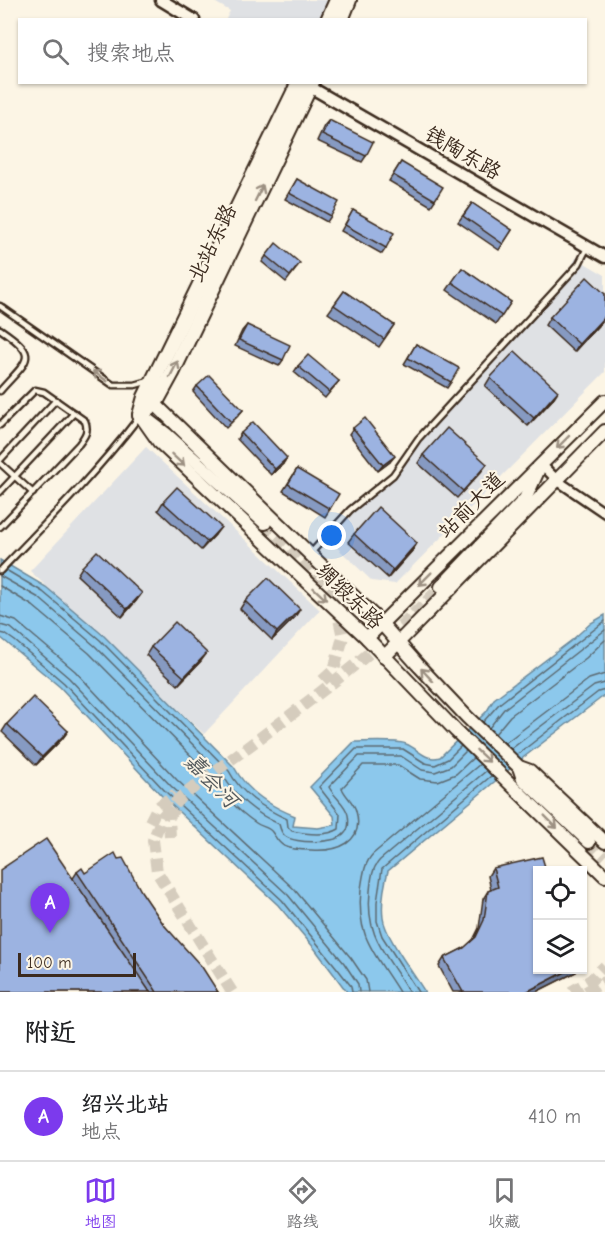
<!DOCTYPE html>
<html lang="zh">
<meta charset="utf-8">
<style>
:root{--surface:#fff;--page:#f2f2f2;--text:#202124;--muted:#757577;--line:#e0e0e0;--accent:#7c3aed}
body{margin:0;font-family:"Comic Neue","LXGW WenKai TC",sans-serif;background:var(--page);color:var(--text)}
.controls{position:absolute;right:18px;bottom:18px;display:grid;overflow:hidden;border-radius:0px;box-shadow:0 2px 4px #0004}
.controls button{width:54px;height:54px;display:grid;place-items:center;padding:0;border:0;border-bottom:2px solid var(--line);background:var(--surface);color:var(--text);font:30px sans-serif}
.scale{position:absolute;left:18px;bottom:15px;width:118px;box-sizing:border-box;padding-left:6px;border:3px solid #3b2a1e;border-top:0;font-size:16px;line-height:21px;white-space:nowrap;color:#3b2a1e;-webkit-text-stroke:4px #fcf5e5;paint-order:stroke}
.you{position:absolute;left:332px;top:536px;width:21px;height:21px;margin:-15px;border:4px solid #fff;border-radius:50%;background:#1a73e8;box-shadow:0 0 0 9px #1a73e833}
.badge{display:grid;place-items:center;width:39px;height:39px;border-radius:50%;background:var(--accent);color:#fff;font-size:20px;font-weight:700}
.pin{position:absolute;translate:-50% -50px;filter:drop-shadow(0 2px 3px #0008)}
.pin::after{content:'';position:absolute;top:32px;width:21px;height:18px;background:inherit;clip-path:polygon(0 0,100% 0,50% 100%)}
.list{margin:0;padding:0;list-style:none}
h2{display:flex;justify-content:space-between;align-items:center;height:78px;margin:0;padding:0 24px;font-size:26px}
h2 small{font-size:20px;font-weight:400;color:var(--muted)}
.list li{display:grid;grid-template-columns:39px 1fr auto;gap:18px;align-items:center;box-sizing:border-box;height:90px;padding:0 24px;border-top:2px solid var(--line)}
.list b{display:block;font-size:22px;white-space:nowrap}
.list p{margin:0;font-size:20px;white-space:nowrap;color:var(--muted)}
.list em{font-size:20px;font-style:normal;color:var(--muted)}
.icon{flex:none;width:33px;height:33px;fill:none;stroke:currentColor;stroke-width:2;stroke-linecap:round;stroke-linejoin:round}
.map{position:relative;flex:none;width:605px;height:992px;overflow:hidden}
.search{position:absolute;background:var(--surface);box-shadow:0 2px 4px #0004;left:18px;right:18px;top:18px;height:66px;display:flex;align-items:center;gap:15px;box-sizing:border-box;padding:0 21px;border-radius:0px;color:var(--muted);font-size:22px}
.sheet{height:168px;background:var(--surface)}
nav{display:flex;justify-content:space-around;align-items:center;box-sizing:border-box;height:84px;border-top:2px solid var(--line);background:var(--surface);font-size:16px;color:var(--muted)}
nav a{display:grid;justify-items:center;gap:3px}
nav .on{color:var(--accent)}
.map>svg:first-child{display:block}
</style>
<div class="map">
<svg width="605" height="992" viewBox="0 0 605 992">
<rect width="100%" height="100%" fill="#fcf5e5"/>
<filter id="ink" filterUnits="userSpaceOnUse"><feTurbulence type="fractalNoise" baseFrequency=".0167" numOctaves="2"/><feDisplacementMap in="SourceGraphic" scale="12" xChannelSelector="R" yChannelSelector="G"/><feConvolveMatrix kernelMatrix="1 2 1 2 8 2 1 2 1" color-interpolation-filters="sRGB"/></filter>
<g filter="url(#ink)">
<!-- built -->
<g fill="#dfe1e4">
<polygon points="211,0 332,0 323,20 226,19 230,11"/>
<polygon points="576,258 605,275 605,372 395,584 372,581 323,534 350,504 393,470 414,438 569,270"/>
<polygon points="146,447 320,610 204,734 30,571"/>
</g>
<!-- water -->
<path fill="#8cc8ec" stroke="#6c899a" stroke-width="1.5" d="M0,560L46,587L104,636L234,767C247,792 270,806 295,816L293,826L318,828L335,825L334,816L310,787L354,742C366,742 397,740 406,744C419,749 426,762 440,757L487,711L494,699L572,640L591,623L605,615V695L524,757L388,871C384,886 381,902 383,918C385,936 414,974 425,992H347L315,949L278,905L162,796L60,687L0,637Z"/>
<g fill="none" stroke-linecap="round" stroke-linejoin="round">
<!-- shore -->
<g stroke="#5b6970" stroke-width="1.5">
<path d="M6,570L43,592L100,640L229,771C241,794 263,808 287,819L288,827L292,831C306,834 326,837 339,829L340,814L319,787L356,749H403L425,763L435,765L448,759L461,746"/>
<path d="M0,576L39,598L95,646L223,775C235,797 256,814 279,824C280,828 281,833 285,836C295,844 337,844 345,833C349,829 349,821 348,815C346,804 334,797 329,787L359,756H401L422,770L435,772L451,766L466,751"/>
<path d="M0,586L33,606L89,653L215,780C224,797 240,812 256,823C261,827 269,827 272,832C276,837 277,842 284,846C292,850 302,850 311,850C337,852 365,843 356,811C354,802 345,796 342,788L363,765H398L420,779L438,781L456,774L473,758"/>
<polyline points="0,616 16,621 75,671 177,780 294,889 351,958 366,980 368,992"/>
<polyline points="0,625 11,628 69,678 171,786 288,895 344,963 358,984 359,992"/>
<polyline points="0,633 5,634 15,641 64,683 166,792 282,900 337,968 351,986 352,992"/>
<polyline points="483,722 499,704 605,621"/>
<polyline points="489,728 504,709 605,630"/>
<polyline points="495,734 510,716 586,658 605,640"/>
<polyline points="505,743 589,679 605,674"/>
<polyline points="511,749 594,686 605,683"/>
<polyline points="517,755 598,692 605,690"/>
<path d="M399,992C375,953 356,938 361,889C363,877 364,863 373,854L480,764"/>
<path d="M409,992C387,954 365,938 370,891C371,880 372,868 380,860L486,771"/>
<polyline points="418,992 382,936 377,921 377,902 382,869 491,776"/>
</g>
<!-- secondary-tunnel -->
<g stroke="#d5ccbd" stroke-width="12" stroke-dasharray="12 6" stroke-linecap="butt">
<polyline points="265,523 303,559 334,597 343,637 334,670 321,682"/>
<polyline points="150,822 157,808 175,794"/>
<polyline points="170,837 169,817 175,807"/>
<polyline points="589,842 605,857"/>
<path d="M232,992L157,872L153,840L163,816L180,798C268,730 363,667 441,587"/>
<polyline points="571,992 591,980 605,966"/>
<polyline points="586,992 605,981"/>
</g>
<defs>
<g id="service">
<polyline points="0,306 113,385 135,385 149,381"/>
<path d="M0,329C41,357 28,359 0,391"/>
<path d="M0,425L35,390L44,392L85,421C89,431 85,436 79,444L0,527"/>
<polyline points="0,460 56,400"/>
<polyline points="0,463 33,493"/>
<polyline points="0,492 74,413"/>
<polyline points="310,554 350,510 393,475 418,439 579,264 587,248"/>
<path d="M0,571C48,521 97,472 139,417"/>
</g>
<polyline id="minor" points="541,464 558,481 605,513"/>
<g id="tertiary">
<polyline points="161,0 194,20"/>
<polyline points="305,84 605,257"/>
</g>
<g id="secondary">
<polyline points="155,404 381,623 417,664 467,717 519,767 530,771 605,842"/>
<polyline points="140,415 159,442 367,638 456,731 605,876"/>
<polyline points="149,421 166,434 265,523"/>
<polyline points="441,587 525,499 538,471"/>
<polyline points="367,638 605,401"/>
<polyline points="384,657 605,431"/>
<polyline points="519,767 523,779 589,842"/>
</g>
<g id="primary">
<polyline points="328,20 337,0"/>
<polyline points="341,20 349,0"/>
<polyline points="140,415 155,404 172,373 312,82"/>
<polyline points="140,415 145,397 299,82"/>
</g>
</defs>
<!-- service casing -->
<use href="#service" stroke="#3b2a1e" stroke-width="9"/>
<!-- minor casing -->
<use href="#minor" stroke="#3b2a1e" stroke-width="13"/>
<!-- tertiary casing -->
<use href="#tertiary" stroke="#3b2a1e" stroke-width="15"/>
<!-- secondary casing -->
<use href="#secondary" stroke="#3b2a1e" stroke-width="16"/>
<!-- primary casing -->
<use href="#primary" stroke="#3b2a1e" stroke-width="18"/>
<!-- service -->
<use href="#service" stroke="#fcf5e5" stroke-width="4.5"/>
<!-- minor -->
<use href="#minor" stroke="#fcf5e5" stroke-width="8"/>
<!-- tertiary -->
<use href="#tertiary" stroke="#fcf5e5" stroke-width="10"/>
<!-- secondary -->
<use href="#secondary" stroke="#fcf5e5" stroke-width="12"/>
<!-- primary -->
<use href="#primary" stroke="#fcf5e5" stroke-width="14"/>
</g>
<!-- wall -->
<g fill="#869ac2" stroke="#3b2a1e" stroke-width="1.5">
<polygon points="329,120 366,156 362,162 317,141 324,126"/>
<polygon points="401,162 435,200 431,206 389,181"/>
<polygon points="297,179 331,216 327,222 285,199"/>
<polygon points="472,203 512,230 499,250 458,222"/>
<polygon points="353,210 386,248 382,254 341,231"/>
<polygon points="266,256 296,269 286,282 262,262"/>
<polygon points="462,268 511,302 496,324 447,290"/>
<polygon points="344,291 394,325 379,347 328,313"/>
<polygon points="605,294 605,318 574,352 545,325 550,317"/>
<polygon points="247,325 283,360 279,366 235,346 242,331"/>
<polygon points="416,344 451,382 447,388 404,364"/>
<polygon points="298,366 339,381 325,398 294,372"/>
<polygon points="490,378 553,399 528,426 485,386"/>
<polygon points="197,386 243,410 238,416 226,428 193,392"/>
<polygon points="353,428 390,462 378,471 349,434"/>
<polygon points="241,433 283,464 271,475 237,439"/>
<polygon points="423,455 487,464 481,472 457,498 418,463"/>
<polygon points="297,469 330,509 325,517 283,491"/>
<polygon points="163,502 215,535 201,550 158,510"/>
<polygon points="354,534 417,543 412,551 388,578 348,542"/>
<polygon points="82,567 142,593 136,601 122,617 77,575"/>
<polygon points="245,601 295,617 272,640 240,609"/>
<polygon points="151,647 201,661 178,685 146,655"/>
<polygon points="7,724 68,731 62,739 36,765 2,732"/>
<polygon points="118,859 164,925 218,992 0,992 77,872 85,873"/>
<polygon points="493,868 537,870 576,972 536,992 453,992 439,966 444,958 464,948 473,940 479,928 483,899 488,891 491,890 488,876"/>
</g>
<!-- shaded-wall -->
<g fill="#6d7d9e" stroke="#3b2a1e" stroke-width="1.5">
<polygon points="605,316 605,318 574,352 579,344"/>
<polygon points="558,391 553,399 528,426 534,418"/>
<polygon points="395,456 390,462 378,471 383,465"/>
<polygon points="287,458 283,464 271,475 275,469"/>
<polygon points="221,527 215,535 201,550 207,542"/>
<polygon points="417,543 412,551 388,578 393,570"/>
<polygon points="142,593 136,601 122,617 127,609"/>
<polygon points="300,609 295,617 272,640 277,632"/>
<polygon points="207,653 201,661 178,685 184,677"/>
<polygon points="68,731 62,739 36,765 42,757"/>
<polygon points="571,969 578,969 576,972 536,992 526,992"/>
</g>
<!-- building -->
<g fill="#9cb3e1" stroke="#3b2a1e" stroke-width="1.5">
<polygon points="329,120 373,142 366,156 322,135"/>
<polygon points="401,162 443,187 435,200 393,175"/>
<polygon points="297,179 339,202 331,216 289,193"/>
<polygon points="472,203 512,230 503,244 463,216"/>
<polygon points="353,210 394,233 386,248 345,225"/>
<polygon points="276,243 300,263 290,276 266,256"/>
<polygon points="462,268 511,302 502,316 452,282"/>
<polygon points="587,277 605,294 605,316 579,344 550,317"/>
<polygon points="344,291 394,325 384,339 334,305"/>
<polygon points="247,325 290,345 283,360 239,340"/>
<polygon points="416,344 459,368 451,382 408,358"/>
<polygon points="515,351 558,391 534,418 490,378"/>
<polygon points="308,355 339,381 329,392 298,366"/>
<polygon points="209,375 243,410 231,422 197,386"/>
<polygon points="365,418 395,456 383,465 353,428"/>
<polygon points="253,422 287,458 275,469 241,433"/>
<polygon points="447,428 487,464 463,491 423,455"/>
<polygon points="297,469 339,494 330,509 288,484"/>
<polygon points="177,487 221,527 207,542 163,502"/>
<polygon points="378,507 417,543 393,570 354,534"/>
<polygon points="97,551 142,593 127,609 82,567"/>
<polygon points="268,578 300,609 277,632 245,601"/>
<polygon points="175,622 207,653 184,677 151,647"/>
<polygon points="33,697 68,731 42,757 7,724"/>
<polygon points="46,839 150,992 0,992 0,870"/>
<polygon points="115,853 118,859 123,858 141,891 164,925 202,967 218,992 157,992 77,872 82,868 85,873"/>
<polygon points="542,857 546,870 537,870 537,969 571,969 526,992 463,992 444,958 464,948 476,937 484,920 488,891 498,887 493,868"/>
</g>
<!-- one-way arrows -->
<defs><path id="oneway-shaft" d="M-6 0H5M1.5-3L5.5 0L1.5 3" fill="none" stroke-width="1.6" stroke-linecap="round" stroke-linejoin="round" transform="scale(1.5)"/></defs>
<g stroke="#9c9082">
<use href="#oneway-shaft" transform="translate(259 193) rotate(-64)"/>
<use href="#oneway-shaft" transform="translate(174 369) rotate(-63)"/>
<use href="#oneway-shaft" transform="translate(100 376) rotate(-145)"/>
<use href="#oneway-shaft" transform="translate(563 442) rotate(135)"/>
<use href="#oneway-shaft" transform="translate(178 460) rotate(43)"/>
<use href="#oneway-shaft" transform="translate(425 579) rotate(135)"/>
<use href="#oneway-shaft" transform="translate(320 594) rotate(43)"/>
<use href="#oneway-shaft" transform="translate(427 675) rotate(-133)"/>
<use href="#oneway-shaft" transform="translate(483 756) rotate(43)"/>
<use href="#oneway-shaft" transform="translate(551 822) rotate(45)"/>
</g>
</g>
<g text-anchor="middle" stroke-width="4.5" stroke-linejoin="round" paint-order="stroke">
<!-- street labels -->
<g font-size="21" fill="#3b2a1e" stroke="#fcf5e5">
<text transform="translate(463 153) rotate(30)" y="7">钱陶东路</text>
<text transform="translate(212 243) rotate(-64)" y="7">北站东路</text>
<text transform="translate(471 505) rotate(-45)" y="7">站前大道</text>
<text transform="translate(350 596) rotate(44)" y="7">绸缎东路</text>
</g>
<!-- water labels -->
<g font-size="22" font-style="italic" fill="#53595c" stroke="#fcf5e5">
<text transform="translate(212 780) rotate(46)" y="8">嘉会河</text>
</g>
</g>
</svg>
<div class="controls">
<button><svg class="icon" aria-label="locate" viewBox="0 0 24 24"><circle cx="12" cy="12" r="6"/><path d="M12 2v4M12 18v4M2 12h4M18 12h4"/></svg></button>
<button><svg class="icon" aria-label="layers" viewBox="0 0 24 24"><path d="M12 4l9 5-9 5-9-5zM3 14l9 5 9-5"/></svg></button>
</div>
<div class="scale">100 m</div>
<div class="you"></div>
<div class="pin badge" style="left:50px;top:933px">A</div>
<div class="search"><svg class="icon" aria-label="search" viewBox="0 0 24 24"><circle cx="10" cy="10" r="6"/><path d="M15 15l6 6"/></svg>搜索地点</div>
</div>
<section class="sheet">
<h2>附近<small></small></h2>
<ul class="list">
<li><span class="badge">A</span><div><b>绍兴北站</b><p>地点</p></div><em>410 m</em></li>
</ul>
</section>
<nav>
<a class="on"><svg class="icon" aria-label="map" viewBox="0 0 24 24"><path d="M3 6l6-2 6 2 6-2v14l-6 2-6-2-6 2zM9 4v14M15 6v14"/></svg>地图</a>
<a><svg class="icon" aria-label="directions" viewBox="0 0 24 24"><path d="M12 3l9 9-9 9-9-9zM9 14v-3h6M13 9l2 2-2 2"/></svg>路线</a>
<a><svg class="icon" aria-label="saved" viewBox="0 0 24 24"><path d="M7 4h10v16l-5-4-5 4z"/></svg>收藏</a>
</nav>
